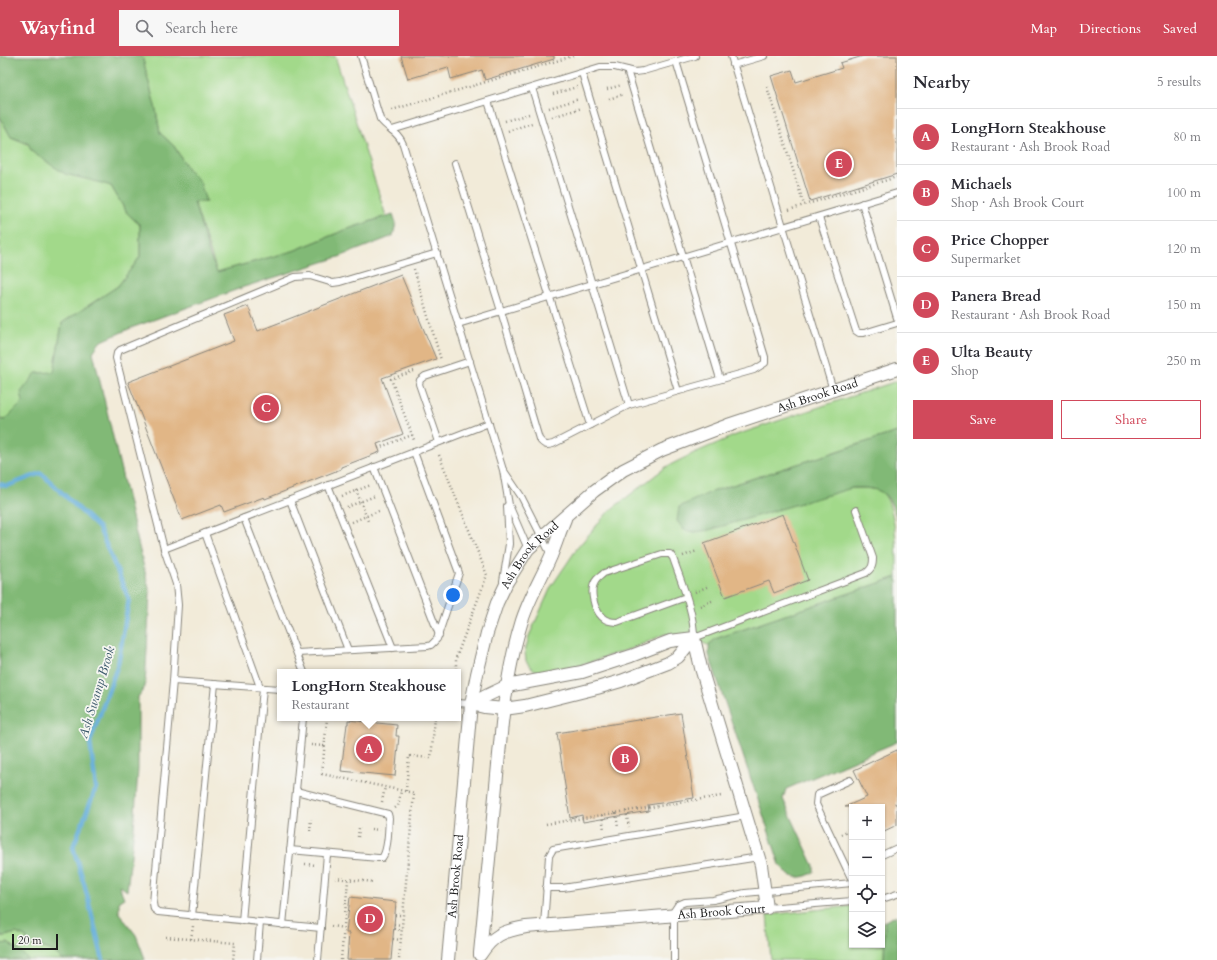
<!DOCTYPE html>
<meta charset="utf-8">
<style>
:root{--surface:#fff;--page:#f7f7f7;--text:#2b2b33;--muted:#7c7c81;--line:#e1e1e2;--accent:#d1495b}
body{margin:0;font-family:Cardo,serif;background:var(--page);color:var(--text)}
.controls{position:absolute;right:12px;bottom:12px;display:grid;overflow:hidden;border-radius:0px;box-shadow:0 1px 3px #0004}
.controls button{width:36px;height:36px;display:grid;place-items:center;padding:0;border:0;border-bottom:1px solid var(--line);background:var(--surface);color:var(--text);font:20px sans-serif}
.scale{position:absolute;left:12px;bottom:10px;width:46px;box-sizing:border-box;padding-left:4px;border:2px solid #1c1c1c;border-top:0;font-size:11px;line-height:14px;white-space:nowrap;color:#1c1c1c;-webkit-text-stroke:3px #f6f6f2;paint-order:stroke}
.you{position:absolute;left:453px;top:539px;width:14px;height:14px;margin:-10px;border:3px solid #fff;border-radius:50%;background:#1a73e8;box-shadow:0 0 0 6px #1a73e833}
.badge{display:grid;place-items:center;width:26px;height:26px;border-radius:50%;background:var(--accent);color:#fff;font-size:13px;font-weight:700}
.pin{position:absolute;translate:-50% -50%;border:2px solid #fff;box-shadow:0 1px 4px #0006}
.popup{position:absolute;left:277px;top:613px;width:184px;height:52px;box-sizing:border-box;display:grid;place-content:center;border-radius:0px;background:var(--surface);filter:drop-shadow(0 1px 3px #0005);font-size:13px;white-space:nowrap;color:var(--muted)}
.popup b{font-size:15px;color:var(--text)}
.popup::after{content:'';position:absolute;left:50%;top:100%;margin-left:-8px;border:8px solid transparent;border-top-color:var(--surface)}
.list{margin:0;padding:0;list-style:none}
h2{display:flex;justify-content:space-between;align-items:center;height:52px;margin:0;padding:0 16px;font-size:17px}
h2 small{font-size:13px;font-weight:400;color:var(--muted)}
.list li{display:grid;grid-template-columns:26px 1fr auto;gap:12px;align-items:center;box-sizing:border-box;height:56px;padding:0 16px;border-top:1px solid var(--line)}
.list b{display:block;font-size:15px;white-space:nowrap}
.list p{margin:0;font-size:13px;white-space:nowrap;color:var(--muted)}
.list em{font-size:13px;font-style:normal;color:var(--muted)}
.actions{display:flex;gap:8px;padding:12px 16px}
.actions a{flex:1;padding:9px 0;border:1px solid var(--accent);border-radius:0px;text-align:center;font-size:14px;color:var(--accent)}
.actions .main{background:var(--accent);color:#fff}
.icon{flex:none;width:22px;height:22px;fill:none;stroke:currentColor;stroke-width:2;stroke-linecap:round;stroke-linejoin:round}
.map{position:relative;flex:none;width:897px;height:904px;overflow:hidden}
header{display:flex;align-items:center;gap:24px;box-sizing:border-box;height:56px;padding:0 20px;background:var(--accent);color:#fff}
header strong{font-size:19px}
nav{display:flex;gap:22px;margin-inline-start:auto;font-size:14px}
.search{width:280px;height:36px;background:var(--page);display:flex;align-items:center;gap:10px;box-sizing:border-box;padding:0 14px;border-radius:0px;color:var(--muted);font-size:15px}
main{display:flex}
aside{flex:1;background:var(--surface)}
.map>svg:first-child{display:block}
</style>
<header>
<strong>Wayfind</strong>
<div class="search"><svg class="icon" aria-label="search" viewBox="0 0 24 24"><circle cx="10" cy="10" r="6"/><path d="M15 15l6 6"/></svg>Search here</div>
<nav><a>Map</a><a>Directions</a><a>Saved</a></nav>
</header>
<main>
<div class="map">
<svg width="897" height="904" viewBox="0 0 897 904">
<rect width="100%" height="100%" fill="#f6f6f2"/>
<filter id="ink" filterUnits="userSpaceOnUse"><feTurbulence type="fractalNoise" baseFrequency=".025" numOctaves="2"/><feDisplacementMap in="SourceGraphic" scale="8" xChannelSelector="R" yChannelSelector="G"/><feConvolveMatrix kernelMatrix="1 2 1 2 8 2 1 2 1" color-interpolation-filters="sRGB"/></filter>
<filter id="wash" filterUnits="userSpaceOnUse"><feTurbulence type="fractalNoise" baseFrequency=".012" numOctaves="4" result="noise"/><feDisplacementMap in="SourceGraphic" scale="16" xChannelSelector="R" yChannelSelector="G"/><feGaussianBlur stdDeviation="0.9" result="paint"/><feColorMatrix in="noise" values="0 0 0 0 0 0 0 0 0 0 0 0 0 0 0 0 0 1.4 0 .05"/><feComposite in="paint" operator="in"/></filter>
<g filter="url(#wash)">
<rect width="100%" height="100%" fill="#f2ebd9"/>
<!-- green -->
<g fill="#a2d98a" stroke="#5f7a53">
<polygon points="142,0 335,0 386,160 345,174 293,195 217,216 194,146 206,146 200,127 188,113 174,90 160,77 156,54"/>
<path d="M0,61L11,81C46,94 76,118 111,130L127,157L140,169V201L118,230L62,267L54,316L5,364L0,363Z"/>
<path d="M897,325V376L711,436L867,432C872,433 878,434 882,436C897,451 897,499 897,521L715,583L709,590L694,582L665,578L636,591L568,613L542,617L532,613L526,605L525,596L529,580L551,531L578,491L609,455L666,411L694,397L736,379Z"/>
<polygon points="852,850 852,889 882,889 882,866 885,865 884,904 771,904 767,859"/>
<path d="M16,877L27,882L26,889C32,892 38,890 44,892C52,894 58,899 63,904H29C20,895 13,887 0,888V880H5Z"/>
</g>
<!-- forest -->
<g fill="#81b976" stroke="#4e6a49">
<path d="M0,0H142L156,54L160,77L174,90L188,113L200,126L206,146H194L210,200L217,216L293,195L345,174L393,158L396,167L393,180L339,201L244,231L131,272L100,286L93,296L150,537L145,631L138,641V713L134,773L127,835L119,829L124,842L119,845V857L136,879L144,900L145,904H63C58,899 52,894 44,892C38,890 32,892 25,889L27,882L16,877L5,880H0V363L5,364L23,346L21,336L36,317L54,316L62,267L118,230L140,201V169L127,157L111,130L98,126L65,118L32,96L28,87L11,81L0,61Z"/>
<path d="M897,376V463C888,435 881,431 852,432L709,474L695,476L684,474L677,465L679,451L711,436Z"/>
<path d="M897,521V686L786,733L783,743L814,810V816C807,821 797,823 789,819C786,817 783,812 780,809L709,599V590L715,583Z"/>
<polygon points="897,859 897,904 884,904 885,865"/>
<polygon points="8,887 21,896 29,904 0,904 0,888"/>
</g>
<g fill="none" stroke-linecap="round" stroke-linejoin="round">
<!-- stream -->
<polyline stroke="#60acd9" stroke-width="4.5" points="0,428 7,430 41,417 99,472 129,543 118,608 90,686 96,732 73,791 85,831 103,904"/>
</g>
<g id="blocks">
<!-- building -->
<g fill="#e1b686">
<polygon points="401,0 554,0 554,3 485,24 482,14 451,23 448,11 408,23"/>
<polygon points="863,0 897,0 897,118 810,145 771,20 792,14 796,26 842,12 840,7"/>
<polygon points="401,219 436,303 382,322 403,378 377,388 380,396 341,411 341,413 265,443 264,441 224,456 221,449 182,464 128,326 234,285 224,259 248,250 258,275"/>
<polygon points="783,458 808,524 774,537 769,525 725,541 704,487"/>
<polygon points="681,657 694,742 648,749 649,755 583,766 582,759 570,762 557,677"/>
<polygon points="348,664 397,669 396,680 399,680 395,720 341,715 347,668 348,668"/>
<polygon points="897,694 897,769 882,776 882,751 845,751 867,741 854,714"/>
<polygon points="350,841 396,846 391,904 347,904 349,877 346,877"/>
</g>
</g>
</g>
<g filter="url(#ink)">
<use href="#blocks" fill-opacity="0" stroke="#87847a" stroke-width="1"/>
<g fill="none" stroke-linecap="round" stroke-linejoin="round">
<defs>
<g id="service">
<path d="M361,0L380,63C388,74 398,75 403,88L503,414L509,449L528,493"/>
<polyline points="731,0 833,334"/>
<polyline points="733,9 764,0"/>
<polyline points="627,14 720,323"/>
<polyline points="582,17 678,335"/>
<polyline points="532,32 629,349"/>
<polyline points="488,45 590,369"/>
<polyline points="392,74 600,11 615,11 635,16 643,15 695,0"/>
<path d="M455,107L501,255L539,383C544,389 546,390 553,388L629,349L754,314L765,307V301L676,5"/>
<polyline points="862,147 897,262"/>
<polyline points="819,161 856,275 859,277 864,277 897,267"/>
<polyline points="458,268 897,137"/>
<polyline points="439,386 419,328 420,324 425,320 470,305"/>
<polyline points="374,411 439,579"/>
<polyline points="504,415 521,440 551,499"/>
<polyline points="328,429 393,592"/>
<polyline points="290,444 348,594"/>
<polyline points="244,462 304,616"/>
<polyline points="205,477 260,631"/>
<polyline points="164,493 489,367"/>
<polyline points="503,525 509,488 507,450"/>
<path d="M686,541L617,566C612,566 606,565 602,561C594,553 588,533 597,523C599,521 602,519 604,517L662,498H670L673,502C682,528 694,555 694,582L866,517C872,512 873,510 873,502L856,454"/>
<polyline points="297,597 428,590 431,589 437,583 459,517 414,396"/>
<polyline points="173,625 280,633"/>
<polyline points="458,647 471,648"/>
<polyline points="850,724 817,739 816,748 852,824"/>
<path d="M290,794L378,802H382C389,793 388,772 389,762L388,758L296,735"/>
<polyline points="882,799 897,792"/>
<polyline points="546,832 563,832 759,801"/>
<polyline points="882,843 897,838"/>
<polyline points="767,852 852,845"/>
<polyline points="192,860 215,628"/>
<polyline points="242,865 263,632"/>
<polyline points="283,869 303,662"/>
<polyline points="544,869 549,800 553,793 746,760"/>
<polyline points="321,872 158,856 154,853 153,847 173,625 178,549 176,528 164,493 116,302 117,297 120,294 295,221 310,220 333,227 340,226 437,197"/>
<polyline points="257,904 260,866"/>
<polyline points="318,904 327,798"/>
<polyline points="674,904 674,855 678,849 685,846 713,844 745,837 852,827"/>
</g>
<g id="minor">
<polyline points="471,648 484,651 504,653 525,650 597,632 621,625 668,607 678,601 694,582"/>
<polyline points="471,648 484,641 507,630 582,616 631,600 670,585 694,582"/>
<path d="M480,897L502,667C506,633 511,600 521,568C528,544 541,523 551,500C556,488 560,475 565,463"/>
<path id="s1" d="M480,899C493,879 503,875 526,871L767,852L761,809L701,612L694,582"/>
<path id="s2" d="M448,904L471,648L477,618L487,577L497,547L507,526L528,493L594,435L623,414L662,394L728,369L897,313"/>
</g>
</defs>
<!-- service casing -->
<use href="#service" stroke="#87847a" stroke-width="8"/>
<!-- minor casing -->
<use href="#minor" stroke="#87847a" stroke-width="14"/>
<!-- path -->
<g stroke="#87847a" stroke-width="2.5" stroke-dasharray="1 3" stroke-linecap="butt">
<polyline points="767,31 804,149 897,121"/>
<polyline points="607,33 622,29"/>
<polyline points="553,38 577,31"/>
<polyline points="609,43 624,38"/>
<polyline points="549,52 579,43"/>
<polyline points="392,54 573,0"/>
<polyline points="552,61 582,52"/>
<polyline points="505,65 529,58"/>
<polyline points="508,75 532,67"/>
<polyline points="789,154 804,149"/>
<polyline points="414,213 441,304"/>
<polyline points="414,315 391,323 414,384"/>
<polyline points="378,392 412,379"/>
<polyline points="439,399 487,519 456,602 456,615 440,615 440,616"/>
<polyline points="356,434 368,465"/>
<polyline points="342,440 371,429"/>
<polyline points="347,451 375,440"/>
<polyline points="352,466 381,454"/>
<polyline points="683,500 697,495"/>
<polyline points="695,536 709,530"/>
<polyline points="700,550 714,544"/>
<polyline points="327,662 322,718 414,737 399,904"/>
<polyline points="361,665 361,662"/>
<polyline points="311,689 324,690"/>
<polyline points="406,735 409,700 431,702 435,662"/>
<polyline points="382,746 385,731"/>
<polyline points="895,748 897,746"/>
<polyline points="395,752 398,750 401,735"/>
<polyline points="626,755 629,771"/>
<polyline points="616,757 618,772"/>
<polyline points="602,759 604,774"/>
<polyline points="546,768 721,740"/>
<polyline points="371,773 379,774"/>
<polyline points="310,775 311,763"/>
<polyline points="841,778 851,773"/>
<polyline points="358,781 359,772"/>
<polyline points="305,808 316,809"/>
<polyline points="335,822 374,826"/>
<polyline points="395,859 403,859"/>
<polyline points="394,868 402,869"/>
<polyline points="331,870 344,872"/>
<polyline points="394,873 402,874"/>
<polyline points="166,881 235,887 233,904"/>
<polyline points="191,883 193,870"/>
<polyline points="393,883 401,884"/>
<polyline points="341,904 348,824"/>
</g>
<!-- service -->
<use href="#service" stroke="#fff" stroke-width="6"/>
<!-- minor -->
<use href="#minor" stroke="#fff" stroke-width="12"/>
</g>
</g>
<g text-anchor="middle" stroke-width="3.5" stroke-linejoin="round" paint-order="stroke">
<!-- street labels -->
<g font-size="12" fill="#1c1c1c" stroke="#f6f6f2">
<text dy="4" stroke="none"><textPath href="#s2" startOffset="756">Ash Brook Road</textPath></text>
<text dy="4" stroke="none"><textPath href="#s2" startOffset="420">Ash Brook Road</textPath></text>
<text dy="4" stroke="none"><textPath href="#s2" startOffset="84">Ash Brook Road</textPath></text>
<text dy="4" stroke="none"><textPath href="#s1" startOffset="252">Ash Brook Court</textPath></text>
</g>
<!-- water labels -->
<g font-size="13" font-style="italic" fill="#375668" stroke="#f6f6f2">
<text transform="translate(96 636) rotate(-73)" y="5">Ash Swamp Brook</text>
</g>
</g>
</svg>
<div class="controls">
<button>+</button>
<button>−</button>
<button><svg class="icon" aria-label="locate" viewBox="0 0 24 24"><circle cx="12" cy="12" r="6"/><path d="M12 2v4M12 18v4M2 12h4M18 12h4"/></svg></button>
<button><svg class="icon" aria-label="layers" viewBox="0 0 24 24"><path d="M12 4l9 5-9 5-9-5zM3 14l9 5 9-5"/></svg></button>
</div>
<div class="scale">20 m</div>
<div class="you"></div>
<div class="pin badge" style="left:369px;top:693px">A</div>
<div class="popup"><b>LongHorn Steakhouse</b>Restaurant</div>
<div class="pin badge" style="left:625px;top:703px">B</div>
<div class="pin badge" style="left:266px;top:352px">C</div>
<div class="pin badge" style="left:370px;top:863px">D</div>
<div class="pin badge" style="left:839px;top:108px">E</div>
</div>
<aside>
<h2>Nearby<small>5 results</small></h2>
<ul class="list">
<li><span class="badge">A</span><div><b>LongHorn Steakhouse</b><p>Restaurant · Ash Brook Road</p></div><em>80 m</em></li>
<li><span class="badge">B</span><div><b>Michaels</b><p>Shop · Ash Brook Court</p></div><em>100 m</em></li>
<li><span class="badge">C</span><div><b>Price Chopper</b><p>Supermarket</p></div><em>120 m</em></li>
<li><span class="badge">D</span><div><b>Panera Bread</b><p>Restaurant · Ash Brook Road</p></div><em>150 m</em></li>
<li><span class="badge">E</span><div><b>Ulta Beauty</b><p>Shop</p></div><em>250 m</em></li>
</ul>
<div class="actions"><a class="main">Save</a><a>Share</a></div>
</aside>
</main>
